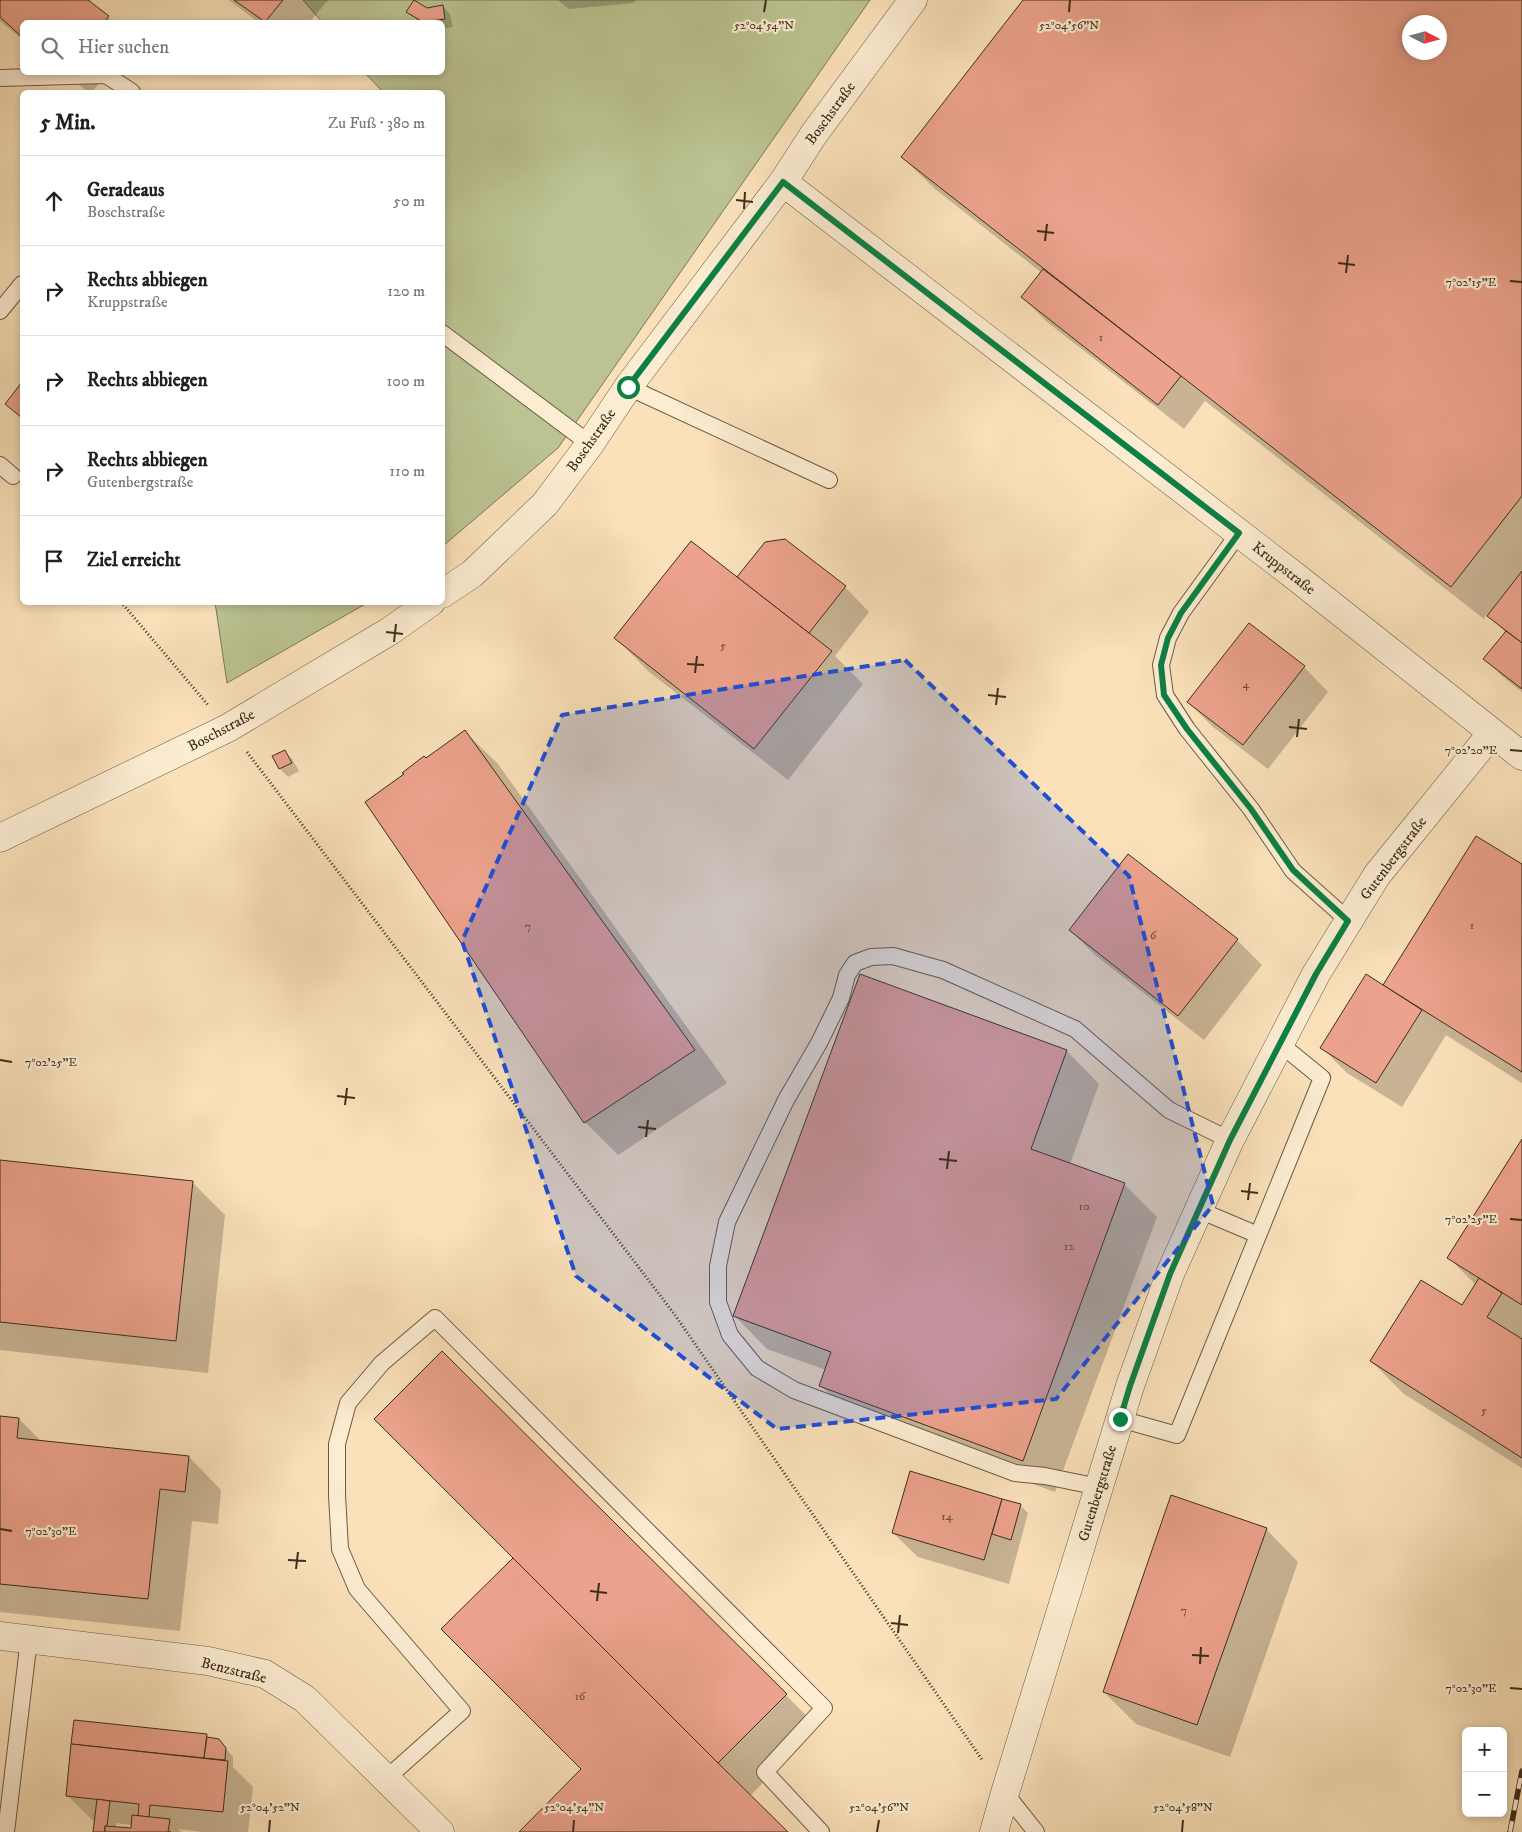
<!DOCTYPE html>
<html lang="de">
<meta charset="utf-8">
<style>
:root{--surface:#fff;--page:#f6f6f6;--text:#202124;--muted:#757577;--line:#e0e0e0}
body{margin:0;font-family:"IM FELL DW Pica",serif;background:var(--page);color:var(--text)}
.controls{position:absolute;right:15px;bottom:15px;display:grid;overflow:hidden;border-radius:8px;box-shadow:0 2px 8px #0003}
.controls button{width:45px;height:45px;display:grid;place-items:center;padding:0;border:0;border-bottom:1px solid var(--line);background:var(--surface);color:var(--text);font:25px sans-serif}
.compass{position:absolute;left:1402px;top:15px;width:45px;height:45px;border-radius:50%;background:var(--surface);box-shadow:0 2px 8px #0003;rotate:96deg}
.stop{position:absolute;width:15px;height:15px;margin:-11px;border:4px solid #0b8043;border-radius:50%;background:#fff}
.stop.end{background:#0b8043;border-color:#fff;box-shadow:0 1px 5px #0008}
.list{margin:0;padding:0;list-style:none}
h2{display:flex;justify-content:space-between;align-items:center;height:65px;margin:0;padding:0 20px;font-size:21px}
h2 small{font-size:16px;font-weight:400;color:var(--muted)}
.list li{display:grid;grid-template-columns:32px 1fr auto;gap:15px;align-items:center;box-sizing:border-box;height:90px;padding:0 20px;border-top:1px solid var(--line)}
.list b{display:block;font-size:19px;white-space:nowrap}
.list p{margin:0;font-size:16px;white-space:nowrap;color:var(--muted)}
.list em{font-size:16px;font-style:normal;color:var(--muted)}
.icon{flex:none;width:28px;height:28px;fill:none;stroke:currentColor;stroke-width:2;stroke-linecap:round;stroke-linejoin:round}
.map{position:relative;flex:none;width:1522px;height:1832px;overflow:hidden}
.search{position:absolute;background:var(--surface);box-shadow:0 2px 8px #0003;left:20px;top:20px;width:425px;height:55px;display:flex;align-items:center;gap:12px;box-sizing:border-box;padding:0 18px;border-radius:8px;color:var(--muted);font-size:19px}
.panel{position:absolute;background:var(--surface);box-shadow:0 2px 8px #0003;left:20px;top:90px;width:425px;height:515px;border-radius:8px}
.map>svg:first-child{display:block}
</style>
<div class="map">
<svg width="1522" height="1832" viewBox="0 0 1522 1832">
<rect width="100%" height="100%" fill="#fae1ba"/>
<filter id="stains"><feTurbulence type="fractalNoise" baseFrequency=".004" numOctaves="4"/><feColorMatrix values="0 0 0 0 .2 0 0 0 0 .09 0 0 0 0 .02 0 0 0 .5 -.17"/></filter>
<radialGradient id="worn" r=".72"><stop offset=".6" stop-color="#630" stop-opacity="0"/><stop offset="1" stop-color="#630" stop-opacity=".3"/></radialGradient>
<!-- green -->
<g fill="#bbc392" stroke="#7c7857">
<polygon points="303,0 870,0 558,448 443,546 442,92 383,92 365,73 442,72 442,22 322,22"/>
<polygon points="215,602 367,602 367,603 227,683"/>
</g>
<!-- shadow -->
<g fill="#0003" fill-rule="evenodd">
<polygon points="0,0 91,0 89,3 113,22 22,22 22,39 0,21"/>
<polygon points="229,0 328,0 310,22 258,22"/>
<polygon points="558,0 636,0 633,3 569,9"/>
<path d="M1025,0H1522V692L1502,676L1485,659L1506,633L1487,614L1484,619L1205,401L1184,429L1047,322L1022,297L1042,273L935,189L902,157ZM1410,22H1440V52H1410Z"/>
<polygon points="442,6 450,14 453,27 442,29 442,22 420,22 408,12"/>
<polygon points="63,72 108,72 92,92 88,92"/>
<polygon points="22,384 22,419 7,404"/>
<polygon points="737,578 845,587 869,612 835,656 863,684 788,780 648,671 616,638"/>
<polygon points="1304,667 1328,692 1268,769 1213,727 1188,702"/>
<polygon points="465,732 498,764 727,1083 618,1155 585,1122 366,803"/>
<polygon points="284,751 292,759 299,771 288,777 280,769"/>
<polygon points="1128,855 1237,940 1262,965 1204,1040 1095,955 1070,930"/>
<polygon points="1522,866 1522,1083 1446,1035 1402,1107 1347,1073 1322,1048 1389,989 1385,985"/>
<polygon points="860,975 1067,1051 1099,1084 1070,1164 1124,1184 1157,1217 1055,1492 853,1418 820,1385 826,1370 767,1349 735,1316"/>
<polygon points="1522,1141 1522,1468 1404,1394 1371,1361 1462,1307 1476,1285 1449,1258"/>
<polygon points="0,1161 192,1182 225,1215 208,1373 0,1350"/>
<polygon points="442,1352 818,1727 750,1796 786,1832 520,1832 583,1769 443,1629 514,1558"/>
<polygon points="0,1417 19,1419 41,1441 189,1457 221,1490 218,1524 192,1521 180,1631 0,1612"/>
<polygon points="911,1473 1020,1505 1028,1513 1009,1584 918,1557 893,1533"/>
<polygon points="1266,1529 1298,1562 1230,1757 1136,1724 1104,1692"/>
<path d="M75,1721L206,1735L210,1739L218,1740L233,1757V1767L253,1787L248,1832H203L178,1829L181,1832H94L96,1821L92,1820L67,1795ZM116,1823L132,1825V1829L116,1828Z"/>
</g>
<!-- building -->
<g fill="#eca28c" stroke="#3d2e1c" fill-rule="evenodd">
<polygon points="0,0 88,0 109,16 104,22 22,22 22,37 0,17"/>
<polygon points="234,0 283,0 265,22"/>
<polygon points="414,0 427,8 443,5 445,19 423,22 406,12"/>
<path d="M1023,0H1522V496L1451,587L901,157ZM1410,22H1440V52H1410Z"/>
<polygon points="1043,269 1181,376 1158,405 1021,297"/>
<polygon points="22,382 22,418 5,404"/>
<polygon points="785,539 846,586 809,633 737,577 765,542"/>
<polygon points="691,541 832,651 754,749 614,638"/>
<polygon points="1522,571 1522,643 1487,616"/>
<polygon points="1249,623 1305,666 1243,745 1187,702"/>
<polygon points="1506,631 1522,643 1522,689 1483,659"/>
<polygon points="465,730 695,1050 584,1123 365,802 404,774 402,773 424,756 426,758"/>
<polygon points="285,750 292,763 279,769 272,756"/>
<polygon points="1476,836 1522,864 1522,1072 1383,985"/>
<polygon points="1128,854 1238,939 1178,1016 1069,930"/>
<polygon points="860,974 1067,1050 1031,1149 1125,1183 1023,1461 819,1386 831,1352 733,1316"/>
<polygon points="1366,974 1422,1010 1376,1083 1320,1048"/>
<polygon points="1522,1139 1522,1305 1447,1258"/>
<polygon points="0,1160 193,1181 176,1341 0,1322"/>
<polygon points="1479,1278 1502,1293 1487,1317 1522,1339 1522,1458 1370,1361 1421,1280 1462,1305"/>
<polygon points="442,1351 787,1694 718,1763 374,1419"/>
<polygon points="0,1416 19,1418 17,1438 189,1456 185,1492 160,1489 148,1599 0,1584"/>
<polygon points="910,1471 1002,1499 984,1560 892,1533"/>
<polygon points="1171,1495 1267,1528 1197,1725 1103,1692"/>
<polygon points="1002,1499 1021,1504 1011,1540 992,1534"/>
<polygon points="513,1558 718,1763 788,1832 519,1832 581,1769 441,1629"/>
<polygon points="74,1720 207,1734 204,1758 71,1744"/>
<polygon points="207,1737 219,1739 226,1748 225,1760 204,1758"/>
<polygon points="71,1744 228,1761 223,1812 150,1805 149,1817 138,1816 139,1804 66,1796"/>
<polygon points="97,1799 110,1801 107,1826 105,1826 105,1832 93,1832"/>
<polygon points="132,1815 170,1819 168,1832 171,1832 105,1832 105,1826 131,1828"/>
</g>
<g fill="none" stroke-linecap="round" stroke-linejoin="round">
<defs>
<g id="lane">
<polyline points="0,78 106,75 132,92"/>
<polyline points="0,311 22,284"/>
<polyline points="442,333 590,444"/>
<polyline points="628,387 829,480"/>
<polyline points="0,465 13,476"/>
<polyline points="1239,533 1181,613 1168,638 1161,665 1165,695 1187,729 1251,809 1293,871 1349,921"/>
<polyline points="1199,1210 1258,1235"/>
<polyline points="1120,1419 1177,1435 1322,1078 1279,1043"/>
<polyline points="1099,1487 1045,1476 1015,1473 794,1390 757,1368 730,1335 718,1302 718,1266 727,1222 786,1100 819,1043 841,998 847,975 855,963 871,957 893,956 943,970 1075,1029 1169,1110 1230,1140"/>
<polyline points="387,1778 462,1711 357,1589 340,1549 337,1495 337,1444 348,1403 382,1363 435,1318 824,1708 765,1772 821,1832"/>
<polyline points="1005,1793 1036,1832"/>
<polyline points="6,1832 29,1639"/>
</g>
<g id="street">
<polyline points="783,182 1296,577 1522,756"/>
<polyline points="442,594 472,574 545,504 590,444 628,387 783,182 814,134 913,0"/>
<polyline points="0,838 228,728 390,631 431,602"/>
<polyline points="0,1636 208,1661 265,1674 305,1699 440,1832"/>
<polyline points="994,1832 1005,1793 1130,1386 1170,1274 1230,1140 1316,974 1377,875 1492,733"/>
</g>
</defs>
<!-- lane casing -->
<use href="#lane" stroke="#6c5b44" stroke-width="18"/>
<!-- street casing -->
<use href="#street" stroke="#6c5b44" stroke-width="29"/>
<!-- path -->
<g stroke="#3d2e1c" stroke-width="3" stroke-dasharray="1 2.5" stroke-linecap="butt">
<polyline points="121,602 208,705"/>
<polyline points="247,752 675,1315 983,1761"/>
</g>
<!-- lane -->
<use href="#lane" stroke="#fcecd2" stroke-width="16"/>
<!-- street -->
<use href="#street" stroke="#fcecd2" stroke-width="28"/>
<defs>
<polyline id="rail" points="1510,1832 1522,1771"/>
</defs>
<!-- rail casing -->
<use href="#rail" stroke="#3d2e1c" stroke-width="5.5"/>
<!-- rail -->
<use href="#rail" stroke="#fcecd2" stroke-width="4" stroke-dasharray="11" stroke-linecap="butt"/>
</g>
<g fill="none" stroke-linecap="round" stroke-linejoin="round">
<!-- route -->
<polyline stroke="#0b8043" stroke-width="6" points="628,387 783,182 1239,533 1181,613 1168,638 1161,665 1164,695 1187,729 1251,809 1293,870 1348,921 1316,974 1230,1140 1170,1274 1130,1386 1120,1419"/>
</g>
<!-- marked area -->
<path fill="#1d4ed8" fill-opacity="0.2" stroke="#1d4ed8" stroke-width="4" stroke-dasharray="10 6" stroke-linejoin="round" d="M905,660L1129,876L1213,1205L1056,1399L777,1429L576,1276L462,941L562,715Z"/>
<!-- ticks -->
<path fill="none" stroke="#3d2e1c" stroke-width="2" d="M764,12L766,0M1069,12L1070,0M736,200L753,202M744,209L745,192M1037,231L1054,233M1045,241L1047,224M1338,263L1355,265M1346,273L1348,255M1510,281L1522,282M386,632L403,634M394,642L396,624M687,664L704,665M695,673L697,656M988,695L1006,697M996,705L998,688M1289,727L1307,729M1297,737L1299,719M1510,750L1522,751M0,1060L12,1062M337,1096L355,1098M345,1105L347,1088M638,1127L656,1129M646,1137L648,1120M939,1159L957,1161M947,1169L949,1151M1241,1191L1258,1193M1248,1200L1250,1183M1510,1219L1522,1220M0,1529L12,1531M288,1560L306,1561M296,1569L298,1552M590,1591L607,1593M597,1601L599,1583M891,1623L908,1625M898,1633L900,1615M1192,1655L1209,1656M1200,1664L1201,1647M1510,1688L1522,1689M269,1832L270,1820M573,1832L574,1820M877,1832L879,1820M1182,1832L1183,1820"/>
<g text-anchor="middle" stroke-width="4.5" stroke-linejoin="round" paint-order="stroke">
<!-- number labels -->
<g font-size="12" fill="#694b38">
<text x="1101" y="341">1</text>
<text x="723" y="649">5</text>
<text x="1246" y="688">4</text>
<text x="1472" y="929">1</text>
<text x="528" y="930">7</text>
<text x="1153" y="939">6</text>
<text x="1084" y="1210">10</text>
<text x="1069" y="1250">12</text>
<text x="1484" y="1414">5</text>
<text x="947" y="1520">14</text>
<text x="1184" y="1614">7</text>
<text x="580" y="1700">16</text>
</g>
<!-- street labels -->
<g font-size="15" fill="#3d2e1c" stroke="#fcecd2">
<text transform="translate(830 113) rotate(-54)" y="5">Boschstraße</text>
<text transform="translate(591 440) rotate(-55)" y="5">Boschstraße</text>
<text transform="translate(1284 568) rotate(38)" y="5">Kruppstraße</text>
<text transform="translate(221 730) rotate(-28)" y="5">Boschstraße</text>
<text transform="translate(1393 858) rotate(-53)" y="5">Gutenbergstraße</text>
<text transform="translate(1097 1493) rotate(-73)" y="5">Gutenbergstraße</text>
<text transform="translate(234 1670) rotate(14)" y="5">Benzstraße</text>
</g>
</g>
<g font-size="12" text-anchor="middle" fill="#3d2e1c" stroke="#fcecd2" stroke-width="4.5" stroke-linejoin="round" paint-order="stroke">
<text x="764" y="29">52°04'54"N</text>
<text x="1069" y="29">52°04'56"N</text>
<text x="1471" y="286">7°02'15"E</text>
<text x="1471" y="754">7°02'20"E</text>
<text x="51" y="1066">7°02'25"E</text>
<text x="1471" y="1223">7°02'25"E</text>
<text x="51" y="1535">7°02'30"E</text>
<text x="1471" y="1692">7°02'30"E</text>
<text x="270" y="1811">52°04'52"N</text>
<text x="574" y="1811">52°04'54"N</text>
<text x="879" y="1811">52°04'56"N</text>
<text x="1183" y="1811">52°04'58"N</text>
</g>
<rect width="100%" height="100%" filter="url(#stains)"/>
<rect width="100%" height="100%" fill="url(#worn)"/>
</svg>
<div class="controls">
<button>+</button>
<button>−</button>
</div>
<svg class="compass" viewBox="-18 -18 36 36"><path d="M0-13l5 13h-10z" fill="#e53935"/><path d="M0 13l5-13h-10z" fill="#757577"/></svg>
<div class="stop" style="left:628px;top:387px"></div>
<div class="stop end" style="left:1120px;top:1419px"></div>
<div class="search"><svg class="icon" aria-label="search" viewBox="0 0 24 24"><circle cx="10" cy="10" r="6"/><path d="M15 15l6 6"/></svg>Hier suchen</div>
<section class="panel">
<h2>5 Min.<small>Zu Fuß · 380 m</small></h2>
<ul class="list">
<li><svg class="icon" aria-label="ahead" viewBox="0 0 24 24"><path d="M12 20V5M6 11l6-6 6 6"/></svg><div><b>Geradeaus</b><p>Boschstraße</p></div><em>50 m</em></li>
<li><svg class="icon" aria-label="right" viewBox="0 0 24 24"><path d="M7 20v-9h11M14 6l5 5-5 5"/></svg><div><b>Rechts abbiegen</b><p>Kruppstraße</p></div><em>120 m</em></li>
<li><svg class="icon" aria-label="right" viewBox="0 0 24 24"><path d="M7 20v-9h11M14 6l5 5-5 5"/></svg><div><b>Rechts abbiegen</b></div><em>100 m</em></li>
<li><svg class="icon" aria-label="right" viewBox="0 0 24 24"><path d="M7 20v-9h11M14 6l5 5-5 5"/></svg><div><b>Rechts abbiegen</b><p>Gutenbergstraße</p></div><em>110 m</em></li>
<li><svg class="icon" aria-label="arrive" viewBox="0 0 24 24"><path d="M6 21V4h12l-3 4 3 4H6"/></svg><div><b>Ziel erreicht</b></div></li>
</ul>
</section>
</div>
